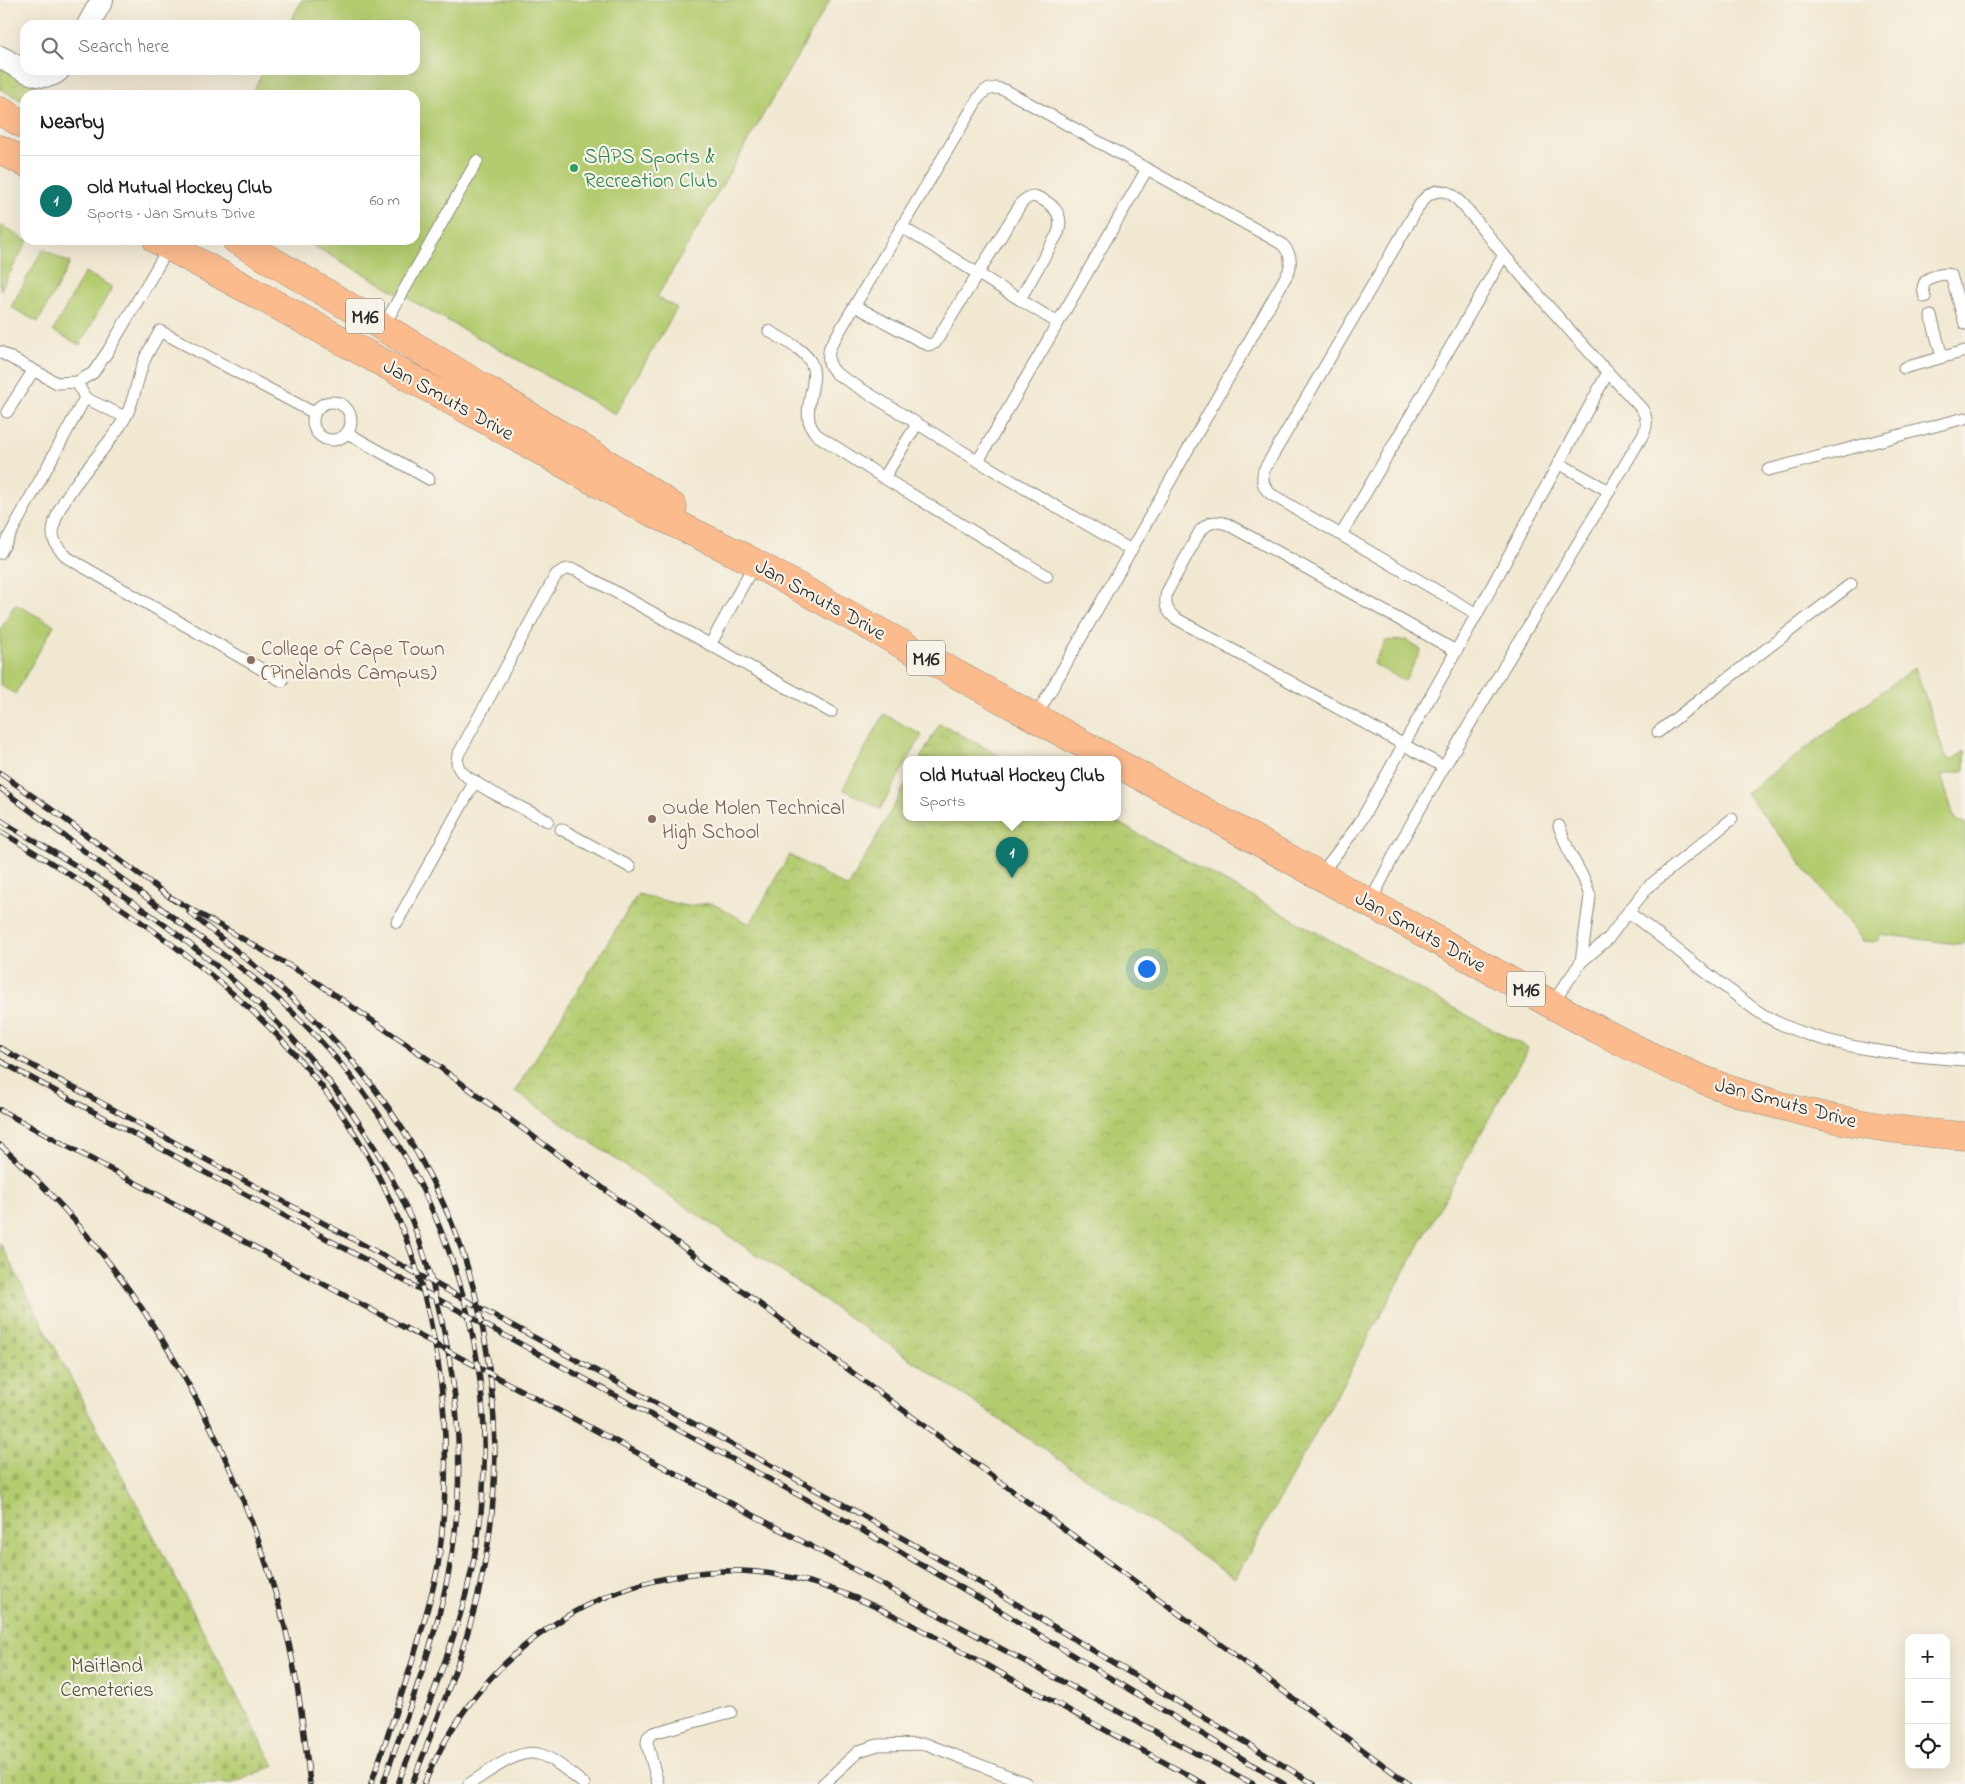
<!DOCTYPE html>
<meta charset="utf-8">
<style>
:root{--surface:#fff;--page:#f2f2f2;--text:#202124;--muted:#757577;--line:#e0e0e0;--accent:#0f766e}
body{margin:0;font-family:"Indie Flower",sans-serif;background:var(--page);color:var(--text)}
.controls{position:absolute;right:15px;bottom:15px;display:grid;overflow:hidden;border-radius:10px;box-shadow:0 5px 20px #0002}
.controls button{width:45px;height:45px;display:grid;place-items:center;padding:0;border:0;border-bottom:1px solid var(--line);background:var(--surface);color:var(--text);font:25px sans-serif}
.you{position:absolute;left:1146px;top:968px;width:18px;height:18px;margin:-12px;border:4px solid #fff;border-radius:50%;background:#1a73e8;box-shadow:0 0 0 8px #1a73e833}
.badge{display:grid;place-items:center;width:32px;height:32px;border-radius:50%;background:var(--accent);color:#fff;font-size:16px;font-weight:700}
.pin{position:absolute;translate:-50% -41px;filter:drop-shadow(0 1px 2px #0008)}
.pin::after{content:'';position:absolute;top:26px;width:18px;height:15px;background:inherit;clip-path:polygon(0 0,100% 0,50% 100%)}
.popup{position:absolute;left:903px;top:756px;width:218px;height:65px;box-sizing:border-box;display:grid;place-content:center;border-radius:10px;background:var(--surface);filter:drop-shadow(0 1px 4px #0005);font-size:16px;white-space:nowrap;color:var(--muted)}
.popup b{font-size:19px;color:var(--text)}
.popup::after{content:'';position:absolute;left:50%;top:100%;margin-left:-10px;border:10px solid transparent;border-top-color:var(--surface)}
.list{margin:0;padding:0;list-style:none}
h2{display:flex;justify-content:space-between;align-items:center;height:65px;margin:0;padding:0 20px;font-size:21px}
h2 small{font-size:16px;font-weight:400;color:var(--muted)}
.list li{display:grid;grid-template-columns:32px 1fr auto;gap:15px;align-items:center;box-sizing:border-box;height:90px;padding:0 20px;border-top:1px solid var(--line)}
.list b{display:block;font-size:19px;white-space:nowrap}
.list p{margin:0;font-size:16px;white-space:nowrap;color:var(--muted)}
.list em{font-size:16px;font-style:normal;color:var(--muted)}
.icon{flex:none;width:28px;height:28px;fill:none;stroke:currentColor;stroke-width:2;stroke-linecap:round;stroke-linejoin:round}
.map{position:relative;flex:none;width:1965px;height:1784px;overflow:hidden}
.search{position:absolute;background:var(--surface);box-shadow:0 5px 20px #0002;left:20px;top:20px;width:400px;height:55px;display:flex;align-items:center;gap:12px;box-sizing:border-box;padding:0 18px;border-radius:15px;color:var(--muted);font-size:19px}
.panel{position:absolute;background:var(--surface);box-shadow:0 5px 20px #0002;left:20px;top:90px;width:400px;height:155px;border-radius:15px}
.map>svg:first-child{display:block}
</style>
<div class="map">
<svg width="1965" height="1784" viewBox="0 0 1965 1784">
<defs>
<pattern id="cemetery-stones" width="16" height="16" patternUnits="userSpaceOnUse" patternTransform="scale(1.25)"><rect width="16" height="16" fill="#b4cc70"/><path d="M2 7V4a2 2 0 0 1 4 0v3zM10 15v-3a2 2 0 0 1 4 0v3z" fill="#9baf61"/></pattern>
<pattern id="park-crowns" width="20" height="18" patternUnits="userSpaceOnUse" patternTransform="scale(1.25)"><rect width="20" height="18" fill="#b4cc70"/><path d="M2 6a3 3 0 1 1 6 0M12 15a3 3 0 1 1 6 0" fill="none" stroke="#9baf61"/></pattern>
</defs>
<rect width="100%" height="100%" fill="#f7f3e8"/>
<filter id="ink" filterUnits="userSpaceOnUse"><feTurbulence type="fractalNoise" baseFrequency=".02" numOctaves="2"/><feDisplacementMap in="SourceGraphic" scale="10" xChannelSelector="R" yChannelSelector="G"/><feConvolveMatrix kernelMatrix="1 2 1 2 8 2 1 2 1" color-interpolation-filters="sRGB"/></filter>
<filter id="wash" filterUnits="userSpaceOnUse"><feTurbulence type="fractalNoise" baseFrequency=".0096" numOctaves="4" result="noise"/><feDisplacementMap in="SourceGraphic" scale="20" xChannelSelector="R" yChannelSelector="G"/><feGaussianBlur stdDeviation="1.12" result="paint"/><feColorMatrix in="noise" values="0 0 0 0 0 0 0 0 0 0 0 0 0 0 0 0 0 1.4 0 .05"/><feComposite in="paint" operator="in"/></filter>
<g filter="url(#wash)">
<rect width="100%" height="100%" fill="#f1e8d1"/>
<!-- grass -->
<g fill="#b4cc70" stroke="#707c4e">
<polygon points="302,0 830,0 657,297 677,308 615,414 303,240 415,240 415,95 251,95 264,70 415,70 415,25 289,25"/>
<polygon points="1,225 25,240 28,240 0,291"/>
<polygon points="43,249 70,263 38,322 11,307"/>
<polygon points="85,272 112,287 80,345 53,331"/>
<polygon points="15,604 54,625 15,694 0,685 0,631"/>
<polygon points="1394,640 1401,641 1406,640 1421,650 1405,681 1373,664 1386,641"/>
<polygon points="1915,667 1944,753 1949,759 1953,759 1965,751 1965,770 1941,775 1955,820 1965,823 1965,943 1957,944 1880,934 1877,942 1863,941 1746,793"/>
<polygon points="884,714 922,735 880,809 843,789"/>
</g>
<!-- cemetery -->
<polygon fill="url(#cemetery-stones)" stroke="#707c4e" points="0,1243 274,1766 231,1784 0,1784"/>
<!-- park -->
<g fill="url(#park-crowns)" stroke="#707c4e">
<polygon points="0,66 54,95 25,95 25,102 0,89"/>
<polygon points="940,723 1005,759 920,759"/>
<polygon points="907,782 907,817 1108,817 1435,998 1528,1048 1235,1579 515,1091 638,894 685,906 711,903 750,924 790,855 848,888"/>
</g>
</g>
<g filter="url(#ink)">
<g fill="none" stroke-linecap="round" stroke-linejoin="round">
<defs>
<g id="lane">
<path d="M996,88L1005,90L1282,244C1290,253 1292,259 1289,271L1131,550L978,461L837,374C828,365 827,359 830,347L979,97L986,90Z"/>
<polyline points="902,227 1058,323"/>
<path d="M1925,297C1924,293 1922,288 1924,284C1927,276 1944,273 1951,275L1965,324"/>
<path d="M855,306L928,345L935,343L1022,202L1029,197L1034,196C1051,202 1065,213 1058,233L1020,299"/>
<polyline points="1931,316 1942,357"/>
<polyline points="383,327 477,161"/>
<path d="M769,331C782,339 802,348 810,361C823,382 795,413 817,435L884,478"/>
<polyline points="0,352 57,383 77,382 93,373 108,351 169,247"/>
<polyline points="1904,368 1965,351"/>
<polyline points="85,398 125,417"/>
<circle cx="332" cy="421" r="19"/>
<polyline points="7,412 33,371"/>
<polyline points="917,424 884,478 1047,576"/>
<polyline points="347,433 429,479"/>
<polyline points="978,461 1147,169"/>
<polyline points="1560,464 1609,491"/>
<polyline points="1768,470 1965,418"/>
<polyline points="1341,535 1504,255"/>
<polyline points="0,553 85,398 77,382"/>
<polyline points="710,645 755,563"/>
<path d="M282,681L68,558C61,551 53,544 53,533C53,498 110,448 126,416C135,398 137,379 144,361C148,351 155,341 160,331L314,413"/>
<polyline points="1035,718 1131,550"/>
<polyline points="1658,732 1851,584"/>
<path d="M1444,767L1175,618C1166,610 1164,604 1167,592L1200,531C1209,522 1215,520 1227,524L1456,651"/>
<path d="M548,821C530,812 469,783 460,770C456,765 457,760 458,755L556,575C563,569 567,568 576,570L831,712"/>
<polyline points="1559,826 1569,852 1584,879 1590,896 1581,962"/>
<polyline points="561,829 630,867"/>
<polyline points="1320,875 1359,824 1477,614 1608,372"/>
<path d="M1370,903L1398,847L1444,767L1644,433C1648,424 1647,417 1642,409C1595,359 1549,308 1504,255C1493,243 1461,198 1449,193C1438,188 1429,193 1422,201L1264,470C1261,481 1264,490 1274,496L1477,614"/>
<polyline points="1628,912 1649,886 1732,819"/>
<polyline points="397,922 475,781"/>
<path d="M1552,1004L1581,962L1608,939L1628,912C1662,937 1694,964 1728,989C1740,998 1752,1008 1765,1016C1820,1047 1902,1056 1965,1060"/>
<path d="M469,1784C486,1774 518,1748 538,1754C553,1757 572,1775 584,1784"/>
<polyline points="658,1784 647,1743 648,1737 653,1733 731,1712"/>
<polyline points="823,1784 859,1751 878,1745 926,1744 1026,1783"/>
</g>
<g id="street">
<polyline points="88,25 102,0"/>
<path d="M0,57C16,65 42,86 59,70"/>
</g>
<g id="primary">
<polyline points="0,111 25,125"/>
<polyline points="0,149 25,163"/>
<polyline points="157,240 429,388 639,506 742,556 1110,759"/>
<path d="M236,240C321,289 406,341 490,392C552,430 614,466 673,507"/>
<path d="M1117,763C1227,824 1336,885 1446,945C1531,992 1614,1043 1704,1080C1787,1113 1876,1130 1965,1136"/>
</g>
</defs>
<!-- lane casing -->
<use href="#lane" stroke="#8e8a7e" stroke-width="13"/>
<!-- street casing -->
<use href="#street" stroke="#8e8a7e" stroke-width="24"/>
<!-- primary casing -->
<use href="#primary" stroke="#8e8a7e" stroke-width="29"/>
<!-- lane -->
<use href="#lane" stroke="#fff" stroke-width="11"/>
<!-- street -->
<use href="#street" stroke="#fff" stroke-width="22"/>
<!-- primary -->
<use href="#primary" stroke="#fbbb8d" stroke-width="28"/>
<defs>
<g id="rail">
<polyline points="0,773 58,814 175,901"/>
<path d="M0,788C57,830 113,873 170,915C210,946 253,974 289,1009C434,1146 509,1344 477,1542C463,1629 428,1703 398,1784"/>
<path d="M0,820C42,846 84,869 125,897C245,978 355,1085 412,1221C425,1253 434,1288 442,1322C459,1397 464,1477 452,1554C439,1634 409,1708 383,1784"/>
<path d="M0,831C95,889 190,949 270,1028C412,1169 465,1362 439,1558C437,1576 431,1596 426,1614C411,1672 390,1727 371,1784"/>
<polyline points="170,897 309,977 438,1066 1409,1784"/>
<path d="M189,912C232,948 278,982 317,1022C368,1074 412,1136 442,1201C493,1310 507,1450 484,1567C470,1642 439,1713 412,1784"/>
<polyline points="0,1048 855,1511 993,1590 1314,1784"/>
<polyline points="0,1061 848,1522 984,1601 1284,1784"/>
<polyline points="0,1110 1253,1784"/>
<path d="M0,1145C141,1271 237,1445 285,1627C298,1679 304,1731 310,1784"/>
<path d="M424,1784C454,1713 502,1654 569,1615C602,1596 635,1584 672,1577C695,1573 718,1570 741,1571C834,1574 917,1628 997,1671C1066,1708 1135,1746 1204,1784"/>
</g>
</defs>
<!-- rail casing -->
<use href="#rail" stroke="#2b2b2b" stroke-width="5.5"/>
<!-- rail -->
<use href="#rail" stroke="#f7f3e8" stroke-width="4" stroke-dasharray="11" stroke-linecap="butt"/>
</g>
</g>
<!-- markers -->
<circle fill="#2e9e5b" stroke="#f7f3e8" stroke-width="2" cx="574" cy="168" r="5"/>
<g fill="#8d6e63" stroke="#f7f3e8" stroke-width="2">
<circle cx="251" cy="660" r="5"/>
<circle cx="652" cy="819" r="5"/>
</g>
<g text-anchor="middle" stroke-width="4.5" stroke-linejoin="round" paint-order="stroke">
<!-- shield labels -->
<g fill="#f7f3e8" stroke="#686764" stroke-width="1">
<rect x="346" y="298.5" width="38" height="35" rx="4"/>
<rect x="907" y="640.5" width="38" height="35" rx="4"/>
<rect x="1507" y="971.5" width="38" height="35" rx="4"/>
</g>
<g font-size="20" font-weight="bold" fill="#2b2b2b">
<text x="365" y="323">M16</text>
<text x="926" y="665">M16</text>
<text x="1526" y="996">M16</text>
</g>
<!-- leisure labels -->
<g font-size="21" fill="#27864d" stroke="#f7f3e8" text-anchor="start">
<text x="584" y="163">SAPS Sports &amp;<tspan x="584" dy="24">Recreation Club</tspan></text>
</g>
<!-- street labels -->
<g font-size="21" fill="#2b2b2b" stroke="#f7f3e8">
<text transform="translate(449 399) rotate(29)" y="7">Jan Smuts Drive</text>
<text transform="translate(821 599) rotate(29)" y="7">Jan Smuts Drive</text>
<text transform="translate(1421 931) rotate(29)" y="7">Jan Smuts Drive</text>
<text transform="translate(1786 1102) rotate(15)" y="7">Jan Smuts Drive</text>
</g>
<!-- education labels -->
<g font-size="21" fill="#785e54" stroke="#f7f3e8" text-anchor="start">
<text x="261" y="655">College of Cape Town<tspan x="261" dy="24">(Pinelands Campus)</tspan></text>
<text x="662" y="814">Oude Molen Technical<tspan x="662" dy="24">High School</tspan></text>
</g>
<!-- park labels -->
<g font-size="21" fill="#4d533c" stroke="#f7f3e8">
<text x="107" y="1672">Maitland<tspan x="107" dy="24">Cemeteries</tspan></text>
</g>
</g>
</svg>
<div class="controls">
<button>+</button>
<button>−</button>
<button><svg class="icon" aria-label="locate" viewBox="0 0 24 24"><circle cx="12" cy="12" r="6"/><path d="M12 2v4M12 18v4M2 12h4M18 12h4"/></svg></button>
</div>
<div class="you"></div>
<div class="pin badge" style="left:1012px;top:878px">1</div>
<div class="popup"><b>Old Mutual Hockey Club</b>Sports</div>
<div class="search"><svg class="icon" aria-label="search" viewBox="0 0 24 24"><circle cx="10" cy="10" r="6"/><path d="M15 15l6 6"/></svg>Search here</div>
<section class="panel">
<h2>Nearby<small></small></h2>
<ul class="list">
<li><span class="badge">1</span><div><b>Old Mutual Hockey Club</b><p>Sports · Jan Smuts Drive</p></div><em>60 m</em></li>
</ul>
</section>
</div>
